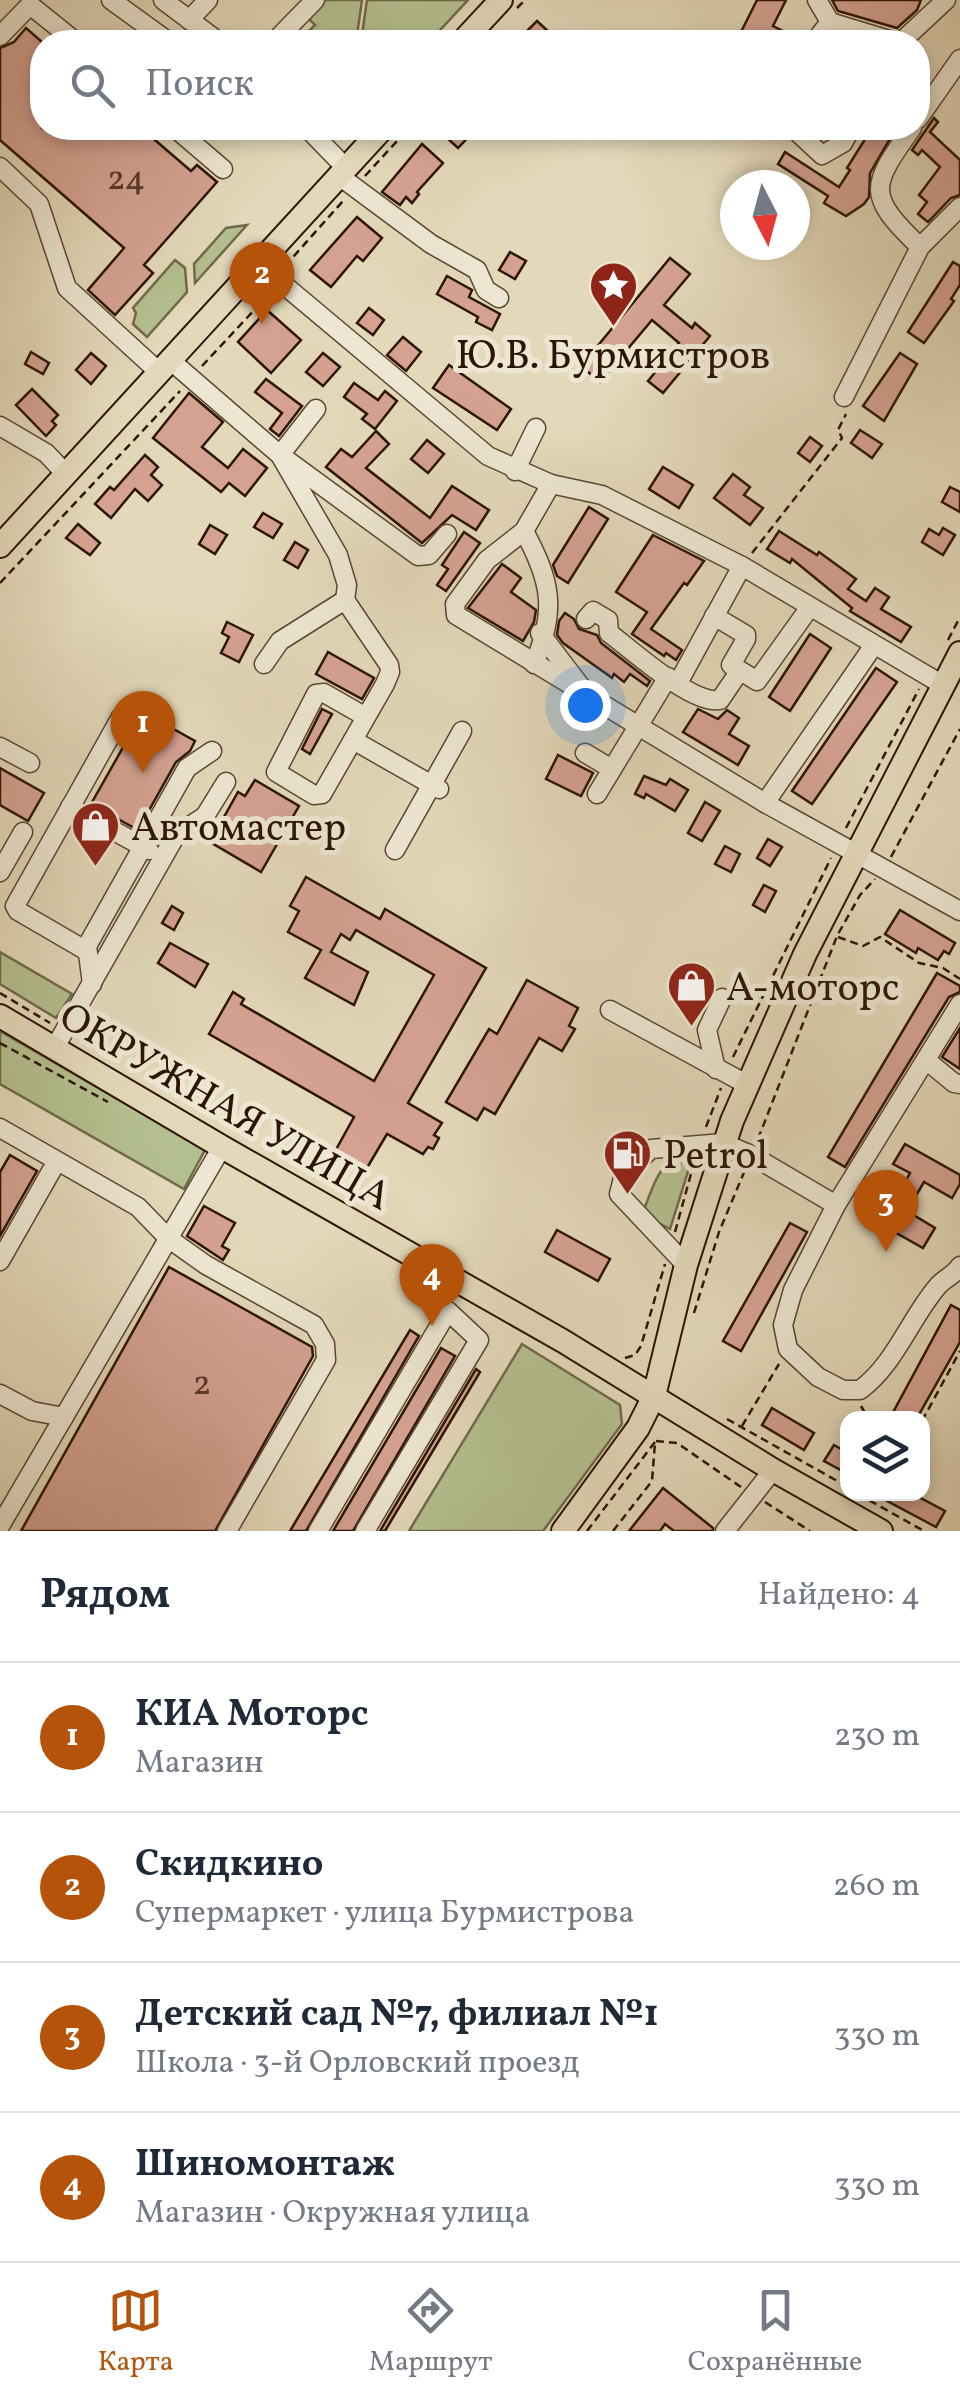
<!DOCTYPE html>
<html lang="ru">
<meta charset="utf-8">
<style>
:root{--surface:#fff;--page:#f6f6f7;--text:#1f2937;--muted:#747a83;--line:#e0e1e3;--accent:#b45309}
body{margin:0;font-family:Vollkorn,serif;background:var(--page);color:var(--text)}
.controls{position:absolute;right:30px;bottom:30px;display:grid;overflow:hidden;border-radius:20px;box-shadow:0 5px 15px #0003}
.controls button{width:90px;height:90px;display:grid;place-items:center;padding:0;border:0;border-bottom:2px solid var(--line);background:var(--surface);color:var(--text);font:50px sans-serif}
.compass{position:absolute;left:720px;top:170px;width:90px;height:90px;border-radius:50%;background:var(--surface);box-shadow:0 5px 15px #0003;rotate:174deg}
.you{position:absolute;left:585px;top:705px;width:35px;height:35px;margin:-25px;border:8px solid #fff;border-radius:50%;background:#1a73e8;box-shadow:0 0 0 15px #1a73e833}
.badge{display:grid;place-items:center;width:65px;height:65px;border-radius:50%;background:var(--accent);color:#fff;font-size:32px;font-weight:700}
.pin{position:absolute;translate:-50% -82px;filter:drop-shadow(0 2px 5px #0008)}
.pin::after{content:'';position:absolute;top:52px;width:35px;height:30px;background:inherit;clip-path:polygon(0 0,100% 0,50% 100%)}
.list{margin:0;padding:0;list-style:none}
h2{display:flex;justify-content:space-between;align-items:center;height:130px;margin:0;padding:0 40px;font-size:42px}
h2 small{font-size:32px;font-weight:400;color:var(--muted)}
.list li{display:grid;grid-template-columns:65px 1fr auto;gap:30px;align-items:center;box-sizing:border-box;height:150px;padding:0 40px;border-top:2px solid var(--line)}
.list b{display:block;font-size:38px;white-space:nowrap}
.list p{margin:0;font-size:32px;white-space:nowrap;color:var(--muted)}
.list em{font-size:32px;font-style:normal;color:var(--muted)}
.icon{flex:none;width:55px;height:55px;fill:none;stroke:currentColor;stroke-width:2;stroke-linecap:round;stroke-linejoin:round}
.map{position:relative;flex:none;width:960px;height:1531px;overflow:hidden}
.search{position:absolute;background:var(--surface);box-shadow:0 5px 15px #0003;left:30px;right:30px;top:30px;height:110px;display:flex;align-items:center;gap:25px;box-sizing:border-box;padding:0 35px;border-radius:40px;color:var(--muted);font-size:38px}
.sheet{height:730px;background:var(--surface)}
nav{display:flex;justify-content:space-around;align-items:center;box-sizing:border-box;height:140px;border-top:2px solid var(--line);background:var(--surface);font-size:28px;color:var(--muted)}
nav a{display:grid;justify-items:center;gap:5px}
nav .on{color:var(--accent)}
.map>svg:first-child{display:block}
</style>
<div class="map">
<svg width="960" height="1531" viewBox="0 0 960 1531">
<rect width="100%" height="100%" fill="#e3d8b9"/>
<filter id="stains"><feTurbulence type="fractalNoise" baseFrequency=".002" numOctaves="4"/><feColorMatrix values="0 0 0 0 .2 0 0 0 0 .09 0 0 0 0 .02 0 0 0 .5 -.17"/></filter>
<radialGradient id="worn" r=".72"><stop offset=".6" stop-color="#630" stop-opacity="0"/><stop offset="1" stop-color="#630" stop-opacity=".3"/></radialGradient>
<!-- green -->
<g fill="#b4bf8f" stroke="#706a4a" stroke-width="2.5">
<polygon points="316,0 362,0 356,42 298,42 315,25 303,13"/>
<polygon points="367,0 468,0 429,42 361,42"/>
<polygon points="247,225 195,283 194,264 226,228"/>
<polygon points="175,260 185,268 187,292 147,337 133,324 136,313 133,308"/>
<polygon points="0,952 72,994 56,1018 0,984"/>
<polygon points="0,1031 205,1150 184,1189 0,1084"/>
<path d="M679,1157L691,1162L670,1229L651,1219L645,1207C653,1187 658,1165 679,1157Z"/>
<polygon points="522,1344 620,1405 622,1424 543,1531 409,1531"/>
</g>
<!-- building -->
<g fill="#d5a292" stroke="#2c1505" stroke-width="2.5">
<polygon points="757,0 786,0 773,26 785,32 780,42 736,42"/>
<polygon points="832,0 921,0 917,10 897,28 838,11"/>
<polygon points="537,21 549,32 539,42 516,42"/>
<polygon points="26,28 42,42 42,128 141,128 191,171 197,165 217,182 144,265 153,273 115,315 88,290 124,248 0,140 0,48 14,42"/>
<polygon points="934,118 938,122 930,132 960,160 960,195 951,198 928,222 918,214 927,202 919,195 940,167 922,150 918,155 912,150"/>
<polygon points="436,128 477,128 458,148"/>
<polygon points="872,128 891,137 870,173 869,197 864,204 846,216 824,203 828,196 778,164 785,152 839,187 850,170 847,168"/>
<polygon points="422,144 443,163 417,192 419,194 412,203 406,197 400,205 382,192"/>
<polygon points="357,217 382,238 363,261 357,256 331,287 310,270"/>
<polygon points="510,252 526,261 515,279 499,270"/>
<polygon points="670,258 690,274 664,305 692,328 695,323 710,336 663,393 648,381 679,343 652,320 600,382 581,366"/>
<polygon points="953,262 960,266 960,285 951,299 954,301 924,343 908,332"/>
<polygon points="447,276 472,290 469,297 500,314 492,330 476,322 478,317 437,294"/>
<polygon points="369,308 384,320 373,335 357,323"/>
<polygon points="267,310 301,340 271,373 238,342"/>
<polygon points="403,337 421,352 406,371 387,355"/>
<polygon points="31,352 49,363 43,374 25,364"/>
<polygon points="91,353 106,366 91,384 76,370"/>
<polygon points="323,353 340,367 323,386 306,372"/>
<polygon points="900,353 917,364 884,421 863,406"/>
<polygon points="449,365 511,409 497,430 433,388"/>
<polygon points="266,379 302,406 279,436 270,429 282,413 255,392"/>
<polygon points="354,383 378,400 385,391 397,401 375,429 362,419 367,414 344,397"/>
<polygon points="32,389 58,415 52,421 56,425 46,436 16,405"/>
<polygon points="189,393 223,422 202,447 228,468 243,449 267,468 245,496 229,483 221,492 153,438"/>
<polygon points="860,430 882,444 872,458 851,443"/>
<polygon points="376,431 389,444 366,468 430,518 452,486 489,510 476,530 452,515 422,543 326,467 341,449 352,457"/>
<polygon points="810,437 822,446 810,462 798,453"/>
<polygon points="427,440 444,454 428,473 411,459"/>
<polygon points="145,455 158,467 151,475 162,485 148,501 135,489 111,518 95,504 110,487 114,490"/>
<polygon points="663,467 693,485 679,508 649,489"/>
<polygon points="733,474 750,487 744,495 763,508 750,525 714,498"/>
<polygon points="950,487 960,492 960,512 942,502"/>
<polygon points="589,507 608,519 568,583 557,576 553,565"/>
<polygon points="263,513 282,524 273,538 254,527"/>
<polygon points="78,524 100,543 90,555 66,538"/>
<polygon points="210,525 227,535 215,554 199,544"/>
<polygon points="943,528 955,535 943,555 922,542 929,529 939,535"/>
<polygon points="779,531 817,555 819,552 856,579 848,589 866,601 875,588 889,597 881,609 911,627 901,642 850,611 852,608 792,559 790,563 767,549"/>
<polygon points="464,532 480,543 446,591 437,585 448,569 442,565"/>
<polygon points="653,535 704,561 687,585 684,583 651,629 682,650 676,660 666,653 664,656 632,634 647,612 616,592"/>
<polygon points="295,542 308,550 298,568 284,560"/>
<polygon points="502,564 521,578 511,592 536,610 534,622 523,641 468,608"/>
<polygon points="565,613 574,619 579,629 597,635 601,643 650,681 647,686 630,674 624,682 614,674 612,678 563,643 557,635 559,621"/>
<polygon points="227,622 253,635 239,662 221,653 229,637 222,633"/>
<polygon points="810,634 831,648 790,711 769,697"/>
<polygon points="328,652 374,678 362,699 316,674"/>
<polygon points="876,668 897,682 812,804 792,791"/>
<polygon points="322,709 332,714 310,754 302,749"/>
<polygon points="698,709 718,719 727,710 739,718 729,734 749,746 738,765 683,732"/>
<polygon points="143,712 195,741 190,751 176,762 138,830 91,804"/>
<polygon points="558,755 593,773 581,796 546,779"/>
<polygon points="0,768 44,793 28,821 0,805"/>
<polygon points="644,776 666,785 670,779 688,790 675,811 646,794 644,798 635,794"/>
<polygon points="255,780 299,806 261,872 210,842 238,792 245,796"/>
<polygon points="705,802 720,811 702,841 688,833"/>
<polygon points="768,839 782,847 770,866 757,858"/>
<polygon points="725,846 740,854 731,872 715,864"/>
<polygon points="306,877 380,919 385,909 486,968 408,1103 442,1123 434,1135 439,1138 433,1149 428,1147 423,1154 387,1134 364,1173 333,1155 354,1117 209,1034 233,992 244,999 241,1004 374,1081 434,975 356,930 350,940 341,934 331,952 368,972 354,1005 305,978 321,950 288,932 299,911 290,906"/>
<polygon points="764,885 776,891 765,912 753,905"/>
<polygon points="172,906 183,913 174,930 162,923"/>
<polygon points="900,910 955,943 949,954 944,951 938,960 918,948 916,953 885,934"/>
<polygon points="170,943 208,964 195,987 158,963"/>
<polygon points="937,973 960,986 960,992 949,997 845,1167 828,1157"/>
<polygon points="527,980 578,1008 569,1026 575,1029 562,1051 539,1038 495,1114 484,1108 477,1120 446,1102 489,1029 497,1034"/>
<polygon points="960,1028 960,1069 942,1057"/>
<polygon points="905,1144 960,1175 960,1184 952,1198 924,1182 907,1211 935,1228 923,1248 861,1213 873,1192 893,1203 910,1173 893,1164"/>
<polygon points="10,1155 37,1171 0,1236 0,1172"/>
<polygon points="204,1206 235,1223 222,1246 229,1250 223,1260 187,1236"/>
<polygon points="790,1223 807,1232 741,1351 723,1341"/>
<polygon points="557,1230 610,1259 598,1281 545,1252"/>
<polygon points="169,1267 312,1347 313,1356 215,1531 21,1531"/>
<polygon points="951,1305 960,1310 960,1342 917,1418 890,1418"/>
<polygon points="410,1330 419,1336 306,1531 290,1531"/>
<polygon points="441,1348 455,1356 353,1531 333,1531"/>
<polygon points="476,1369 480,1372 385,1531 380,1531"/>
<polygon points="772,1408 814,1433 804,1450 762,1425"/>
<polygon points="834,1445 848,1453 848,1474 824,1461"/>
<polygon points="663,1488 713,1528 713,1531 674,1531 665,1524 660,1531 629,1531"/>
<polygon points="874,1494 913,1494 945,1511 936,1527"/>
</g>
<g fill="none" stroke-linecap="round" stroke-linejoin="round">
<defs>
<g id="minor">
<polyline points="111,0 169,42"/>
<polyline points="163,0 219,42"/>
<polyline points="817,0 830,22"/>
<polyline points="189,20 208,0"/>
<polyline points="0,36 30,5 76,42"/>
<polyline points="274,42 315,0"/>
<polyline points="814,42 830,22 896,42"/>
<polyline points="901,42 946,0"/>
<polyline points="918,119 960,59"/>
<polyline points="175,128 223,169"/>
<polyline points="307,128 346,168"/>
<polyline points="793,128 822,155 843,143 851,128"/>
<path d="M912,128C870,187 866,195 920,247"/>
<polyline points="0,167 39,204 67,288 160,373"/>
<polyline points="338,175 431,244 477,270 486,290 499,298"/>
<polyline points="259,264 488,456 551,484 602,495 742,566 943,685"/>
<polyline points="170,360 280,455 338,555 347,585 345,600 280,641 264,664"/>
<polyline points="844,397 920,247 960,207"/>
<polyline points="316,409 280,455 418,556 429,555 447,534"/>
<polyline points="0,426 46,453 66,474"/>
<polyline points="515,471 536,428"/>
<polyline points="551,484 524,531 487,560 455,604 456,615 765,803 960,911"/>
<path d="M524,531C551,581 557,610 534,664"/>
<polyline points="345,600 389,665 390,672 385,684 322,794 314,795 276,772 316,694 324,693 366,717"/>
<polyline points="714,616 746,635 746,639 731,665 757,681 810,607"/>
<path d="M586,619L593,611L608,620L609,633C632,650 692,705 720,700L739,672"/>
<polyline points="540,633 582,688"/>
<polyline points="678,683 742,566"/>
<polyline points="353,740 439,789"/>
<polyline points="0,747 30,763"/>
<polyline points="585,753 612,769"/>
<polyline points="597,794 668,677"/>
<polyline points="765,803 874,645"/>
<polyline points="70,807 149,850"/>
<polyline points="395,850 462,731"/>
<polyline points="0,872 23,832"/>
<polyline points="85,950 18,911 15,906 121,717"/>
<polyline points="92,984 87,946 187,768 212,751"/>
<path d="M960,1004L836,1205L793,1290L783,1325L788,1349L818,1377L843,1390H860C895,1364 910,1319 937,1287C944,1278 954,1276 960,1266"/>
<polyline points="610,1010 748,1085"/>
<polyline points="54,1049 176,835 205,816 226,782"/>
<polyline points="926,1060 954,1083 960,1084"/>
<polyline points="716,1069 707,1030 722,998"/>
<polyline points="0,1128 138,1207 168,1238 206,1265 314,1325 325,1344 326,1360 227,1531"/>
<polyline points="0,1261 57,1161"/>
<polyline points="686,1265 619,1194 624,1174 651,1149 723,1143 751,1155 836,1205"/>
<polyline points="0,1394 32,1411 64,1417"/>
<polyline points="0,1526 222,1147"/>
<polyline points="318,1531 448,1311 479,1340 365,1531"/>
<polyline points="725,1531 773,1470"/>
</g>
<g id="major">
<polyline points="462,42 501,0"/>
<polyline points="0,546 383,128"/>
<polyline points="0,1016 222,1147 563,1341 773,1470 881,1531"/>
<polyline points="563,1531 638,1428 654,1396 686,1265 732,1121 805,954 960,653"/>
</g>
</defs>
<!-- minor casing -->
<use href="#minor" stroke="#5a4632" stroke-width="21"/>
<!-- major casing -->
<use href="#major" stroke="#2c1505" stroke-width="26"/>
<!-- path -->
<g stroke="#2c1505" stroke-width="2.5" stroke-dasharray="8 5" stroke-linecap="butt">
<polyline points="517,8 525,0"/>
<polyline points="365,176 409,128"/>
<polyline points="285,266 343,201"/>
<polyline points="202,366 272,291"/>
<polyline points="752,553 842,438 838,430 846,414"/>
<polyline points="0,583 180,391"/>
<polyline points="948,640 960,617"/>
<polyline points="846,828 919,689"/>
<polyline points="891,857 960,729"/>
<polyline points="838,937 863,946 880,937 919,963 943,968 960,979"/>
<polyline points="0,993 50,1023"/>
<polyline points="0,1043 108,1102"/>
<polyline points="733,1057 831,858"/>
<polyline points="706,1127 721,1088"/>
<polyline points="758,1139 837,936 860,895 875,879"/>
<polyline points="675,1232 694,1163"/>
<polyline points="694,1313 719,1232 745,1170"/>
<polyline points="625,1358 635,1355 641,1346 665,1264"/>
<polyline points="861,1406 868,1418"/>
<polyline points="727,1419 848,1487"/>
<polyline points="922,1421 960,1351"/>
<polyline points="742,1426 779,1364"/>
<polyline points="656,1441 677,1443 741,1487"/>
<polyline points="858,1494 924,1531"/>
<polyline points="765,1502 810,1531"/>
<polyline points="587,1531 655,1442"/>
<polyline points="613,1531 652,1481 655,1443"/>
</g>
<!-- minor -->
<use href="#minor" stroke="#ede6d2" stroke-width="18"/>
<!-- major -->
<use href="#major" stroke="#e3d8b9" stroke-width="22"/>
</g>
<!-- icons -->
<defs>
<symbol id="sight-pin" viewBox="-11 -11 22 30"><path d="M0 17L-7.5 6A9.5 9.5 0 1 1 7.5 6Z" fill="#8f2418" stroke="#ede6d2"/><path d="M0-6L1.8-2.2L6-1.7L2.9 1.2L3.7 5.4L0 3.3L-3.7 5.4L-2.9 1.2L-6-1.7L-1.8-2.2Z" fill="#fff"/></symbol>
<symbol id="shop-pin" viewBox="-11 -11 22 30"><path d="M0 17L-7.5 6A9.5 9.5 0 1 1 7.5 6Z" fill="#8f2418" stroke="#ede6d2"/><path d="M-5-2.5h2.3a2.7 3.5 0 0 1 5.4 0H5L5.5 6h-11ZM-1.5-2.5h3a1.5 2.3 0 0 0-3 0Z" fill="#fff"/></symbol>
<symbol id="fuel-pin" viewBox="-11 -11 22 30"><path d="M0 17L-7.5 6A9.5 9.5 0 1 1 7.5 6Z" fill="#8f2418" stroke="#ede6d2"/><path d="M-5.5-6h7V0h2V4h1.3V-2.5L3-4.5l.8-.8L6-3V5H2.5V1h-1V6h-7ZM-4.2-4.7v3.2H.2V-4.7Z" fill="#fff"/></symbol>
</defs>
<g fill-rule="evenodd">
<use href="#sight-pin" x="586" y="258" width="55" height="75"/>
<use href="#shop-pin" x="68" y="798" width="55" height="75"/>
<use href="#shop-pin" x="664" y="958" width="55" height="75"/>
<use href="#fuel-pin" x="600" y="1126" width="55" height="75"/>
</g>
<g text-anchor="middle" stroke-width="10" stroke-linejoin="round" paint-order="stroke">
<!-- number labels -->
<g font-size="35" fill="#563828">
<text x="126" y="189">24</text>
<text x="202" y="1394">2</text>
</g>
<!-- poi labels -->
<g font-size="40" fill="#2c1505" stroke="#ede6d2" text-anchor="start">
<text x="613" y="368" text-anchor="middle">Ю.В. Бурмистров</text>
<text x="131" y="840">Автомастер</text>
<text x="726" y="1000">А-моторс</text>
<text x="663" y="1168">Petrol</text>
</g>
<!-- street labels -->
<g font-size="40" fill="#2c1505" stroke="#ede6d2">
<text transform="translate(226 1105) rotate(30)" y="14">ОКРУЖНАЯ УЛИЦА</text>
</g>
</g>
<rect width="100%" height="100%" filter="url(#stains)"/>
<rect width="100%" height="100%" fill="url(#worn)"/>
</svg>
<div class="controls">
<button><svg class="icon" aria-label="layers" viewBox="0 0 24 24"><path d="M12 4l9 5-9 5-9-5zM3 14l9 5 9-5"/></svg></button>
</div>
<svg class="compass" viewBox="-18 -18 36 36"><path d="M0-13l5 13h-10z" fill="#e53935"/><path d="M0 13l5-13h-10z" fill="#747a83"/></svg>
<div class="you"></div>
<div class="pin badge" style="left:143px;top:773px">1</div>
<div class="pin badge" style="left:262px;top:324px">2</div>
<div class="pin badge" style="left:886px;top:1252px">3</div>
<div class="pin badge" style="left:432px;top:1326px">4</div>
<div class="search"><svg class="icon" aria-label="search" viewBox="0 0 24 24"><circle cx="10" cy="10" r="6"/><path d="M15 15l6 6"/></svg>Поиск</div>
</div>
<section class="sheet">
<h2>Рядом<small>Найдено: 4</small></h2>
<ul class="list">
<li><span class="badge">1</span><div><b>КИА Моторс</b><p>Магазин</p></div><em>230 m</em></li>
<li><span class="badge">2</span><div><b>Скидкино</b><p>Супермаркет · улица Бурмистрова</p></div><em>260 m</em></li>
<li><span class="badge">3</span><div><b>Детский сад №7, филиал №1</b><p>Школа · 3-й Орловский проезд</p></div><em>330 m</em></li>
<li><span class="badge">4</span><div><b>Шиномонтаж</b><p>Магазин · Окружная улица</p></div><em>330 m</em></li>
</ul>
</section>
<nav>
<a class="on"><svg class="icon" aria-label="map" viewBox="0 0 24 24"><path d="M3 6l6-2 6 2 6-2v14l-6 2-6-2-6 2zM9 4v14M15 6v14"/></svg>Карта</a>
<a><svg class="icon" aria-label="directions" viewBox="0 0 24 24"><path d="M12 3l9 9-9 9-9-9zM9 14v-3h6M13 9l2 2-2 2"/></svg>Маршрут</a>
<a><svg class="icon" aria-label="saved" viewBox="0 0 24 24"><path d="M7 4h10v16l-5-4-5 4z"/></svg>Сохранённые</a>
</nav>
